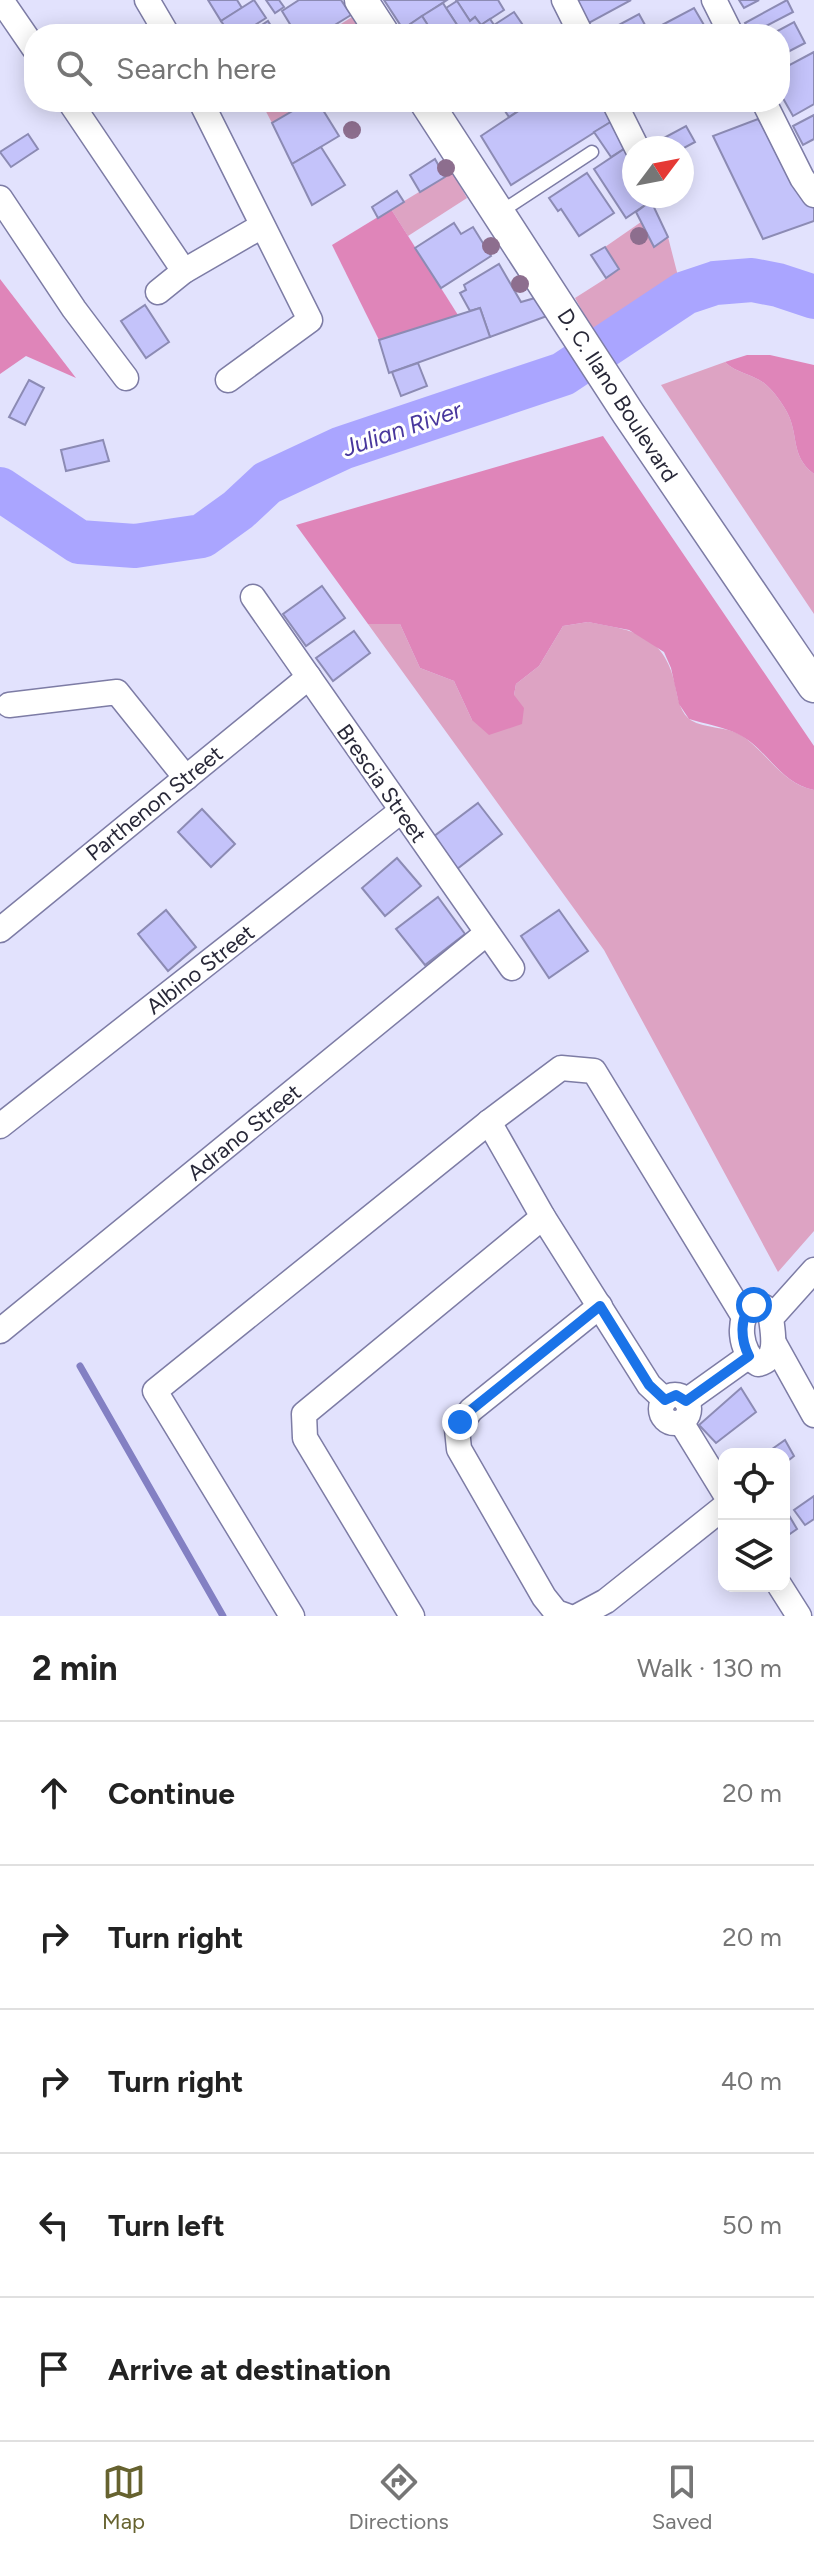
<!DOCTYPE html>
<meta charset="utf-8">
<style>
:root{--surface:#fff;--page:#f2f2f2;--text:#222;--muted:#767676;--line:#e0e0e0;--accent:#66622f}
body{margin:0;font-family:Figtree,sans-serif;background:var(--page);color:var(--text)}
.controls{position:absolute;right:24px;bottom:24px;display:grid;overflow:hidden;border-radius:16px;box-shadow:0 4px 20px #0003}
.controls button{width:72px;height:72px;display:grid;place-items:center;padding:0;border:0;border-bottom:2px solid var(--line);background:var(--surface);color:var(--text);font:40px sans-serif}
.compass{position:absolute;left:622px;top:136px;width:72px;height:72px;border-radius:50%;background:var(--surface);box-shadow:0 4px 20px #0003;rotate:58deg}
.stop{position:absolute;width:24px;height:24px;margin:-18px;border:6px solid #1a73e8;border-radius:50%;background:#fff}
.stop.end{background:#1a73e8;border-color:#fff;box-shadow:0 2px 8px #0008}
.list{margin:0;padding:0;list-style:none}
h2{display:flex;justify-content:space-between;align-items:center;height:104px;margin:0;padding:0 32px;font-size:34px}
h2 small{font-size:26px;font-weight:400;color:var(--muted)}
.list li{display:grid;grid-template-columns:52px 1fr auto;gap:24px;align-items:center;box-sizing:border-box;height:144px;padding:0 32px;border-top:2px solid var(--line)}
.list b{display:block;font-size:30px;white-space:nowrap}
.list em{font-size:26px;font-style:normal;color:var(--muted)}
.icon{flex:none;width:44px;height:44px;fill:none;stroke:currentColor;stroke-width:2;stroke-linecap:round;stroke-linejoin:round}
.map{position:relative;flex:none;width:814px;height:1616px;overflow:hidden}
.search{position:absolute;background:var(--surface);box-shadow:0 4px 20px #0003;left:24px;right:24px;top:24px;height:88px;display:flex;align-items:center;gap:20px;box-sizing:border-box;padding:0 28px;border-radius:32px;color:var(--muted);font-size:30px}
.sheet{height:824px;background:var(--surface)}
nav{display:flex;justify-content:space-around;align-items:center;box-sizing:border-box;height:112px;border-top:2px solid var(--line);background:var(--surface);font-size:22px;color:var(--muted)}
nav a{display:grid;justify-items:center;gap:4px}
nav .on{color:var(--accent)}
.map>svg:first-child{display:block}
</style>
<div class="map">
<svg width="814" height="1616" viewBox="0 0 814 1616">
<rect width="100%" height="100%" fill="#e2e2fd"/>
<!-- green -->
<g fill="#dda3c3">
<polygon points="352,17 363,34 325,34"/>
<polygon points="261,102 308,102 272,123"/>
<polygon points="452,172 467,198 408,236 391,209"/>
<polygon points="641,222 654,246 668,237 678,276 594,332 575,298 619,270 605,247"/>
<path d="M725,362C736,373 752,374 764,383C771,388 780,400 784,407C801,433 788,454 814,474V614L661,385Z"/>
<path d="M588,622C632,630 664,634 675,684C677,695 679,709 688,718C701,729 726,726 741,735C767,752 782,784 814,790V1231L778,1272L604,950L368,624H400L420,668L454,681L472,720L514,695L516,684L539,666L563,626Z"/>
</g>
<!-- forest -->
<g fill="#df85b9">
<polygon points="391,209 458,315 379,340 332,245"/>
<polygon points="0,279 76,378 26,356 0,374"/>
<path d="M747,355H770L814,365V474C788,454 801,433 784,407C780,400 771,388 764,383C752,374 736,373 725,362Z"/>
<path d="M603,436L814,746V790C779,783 767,748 738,734C724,727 705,724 689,719L679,704L671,668L664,652L629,630L588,622L563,626L539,666L516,684L514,695L524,708L522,724L489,735L472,720L454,681L420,668L400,624H368L296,525Z"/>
</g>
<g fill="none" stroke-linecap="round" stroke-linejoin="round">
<!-- stream -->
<polyline stroke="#8380c3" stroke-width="7" points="80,1366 223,1616"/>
<!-- river -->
<polyline stroke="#aaa5ff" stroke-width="44" points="0,489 79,542 135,546 202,536 238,510 267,483 342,448 563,374 685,293 715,283 752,280 778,285 814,297"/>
</g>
<!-- building -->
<g fill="#c4c3fa" stroke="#8c8bb4" stroke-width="2">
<polygon points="208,0 237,0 242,8 221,21"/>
<polygon points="254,0 266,18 241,34 230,34 221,21"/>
<polygon points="266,0 279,0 284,7 275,13"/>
<polygon points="299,0 341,0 351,15 320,34 296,34 282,11"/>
<polygon points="384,0 447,0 403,29"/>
<polygon points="456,0 498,0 504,10 481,25 475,17 470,21"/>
<polygon points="574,0 631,0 587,24"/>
<polygon points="739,0 759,0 744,8"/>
<polygon points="787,0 793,12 751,34 745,23"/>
<polygon points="457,1 470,21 475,17 481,25 490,19 494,25 480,34 463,34 446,8"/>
<polygon points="443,3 446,8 463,34 433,34 422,16"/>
<polygon points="694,8 704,25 687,34 667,34 662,25"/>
<polygon points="514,12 529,34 480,34 494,25"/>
<polygon points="639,14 650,34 602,34"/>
<polygon points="422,16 431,30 425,34 407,34 403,29"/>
<polygon points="268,21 276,34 248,34"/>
<polygon points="794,22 805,43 780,56 780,34 772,34"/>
<polygon points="814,52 814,104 793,116 780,93 780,70"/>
<polygon points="308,102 318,102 339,136 292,164 272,123"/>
<polygon points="499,102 532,102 509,117"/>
<polygon points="532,102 605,102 614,120 511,185 481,136"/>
<polygon points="814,115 814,139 803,145 793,126"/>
<polygon points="758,119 814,207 814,221 763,239 713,136"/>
<polygon points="614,120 627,147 611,157 594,132"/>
<polygon points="686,126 695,142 682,149 667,148 662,139"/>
<polygon points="28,134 38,149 11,167 0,152"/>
<polygon points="321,147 345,185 312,205 292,164"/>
<polygon points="627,147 634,162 634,196 649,196 651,201 626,218 594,169"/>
<polygon points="435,159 445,177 420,192 410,175"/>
<polygon points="587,173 614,213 579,236 561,209 558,211 549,198"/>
<polygon points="397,191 404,202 378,218 372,207"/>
<polygon points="651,201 668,237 654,247 636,212"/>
<polygon points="454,223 461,234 473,227 491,256 441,288 415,248"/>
<polygon points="605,247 619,269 606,278 591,255"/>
<polygon points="499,264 521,302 535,298 547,316 490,337 480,308 470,311 460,293 466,290 464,285"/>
<polygon points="145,305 169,342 146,358 121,321"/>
<polygon points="480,308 490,337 389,373 379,340"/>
<polygon points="418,363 427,386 401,396 392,372"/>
<polygon points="29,380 44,388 25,425 9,417"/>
<polygon points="103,440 109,461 66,471 61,450"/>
<polygon points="322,586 345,618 306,646 283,614"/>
<polygon points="354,631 370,653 333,681 316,658"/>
<polygon points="478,803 502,834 457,869 433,837"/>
<polygon points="202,809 235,844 211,867 178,832"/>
<polygon points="397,858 421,886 385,916 362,888"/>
<polygon points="438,897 465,934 425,965 396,929"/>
<polygon points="166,910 196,947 168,971 138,934"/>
<polygon points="559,910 588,951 549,978 521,936"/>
<polygon points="741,1388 756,1412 716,1443 699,1425"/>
<polygon points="785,1440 794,1456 784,1464 784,1454 765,1454"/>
<polygon points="814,1496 814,1519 805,1525 794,1510"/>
<polygon points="787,1512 797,1529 784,1538 784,1515"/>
</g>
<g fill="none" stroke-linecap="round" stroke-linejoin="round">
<defs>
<polyline id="service" points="499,213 592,152"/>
<g id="minor">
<polyline points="1,0 34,48"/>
<polyline points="147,0 167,34"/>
<polyline points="564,0 581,34"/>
<polyline points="714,0 731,34"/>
<polyline points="70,102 184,271"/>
<polyline points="201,102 310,320 228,380"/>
<polyline points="614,102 637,148"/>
<polyline points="764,102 802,178 814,195"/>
<polyline points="0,198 74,309 126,378"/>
<polyline points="158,292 184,271 262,226"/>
<polyline points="253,597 512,968"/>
<polyline points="9,705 117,692 186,778"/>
<polyline points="0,930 309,677"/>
<polyline points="489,1122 543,1217 649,1385 665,1400"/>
<polyline points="0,1126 401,811"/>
<path d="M771,1318L764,1307L754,1305C735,1316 740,1354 758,1364C779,1360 773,1334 771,1318L814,1270"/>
<polyline points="0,1331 487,933"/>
<polyline points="774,1343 814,1415"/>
<circle cx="675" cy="1409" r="14"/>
<polyline points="686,1401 749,1356"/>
<polyline points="681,1422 724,1492"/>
<polyline points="780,1586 799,1616"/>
<polyline points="292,1616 155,1391 489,1122 561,1068 594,1071 744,1317"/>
<polyline points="412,1616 305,1438 304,1414 543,1217"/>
<polyline points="567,1616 556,1612 544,1597 459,1449 457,1429 471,1410 600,1306"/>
<polyline points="578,1616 606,1601 724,1507"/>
</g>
<g id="tertiary">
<polyline points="361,0 383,34"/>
<polyline points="426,102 628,413 814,686"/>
</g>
</defs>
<!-- service casing -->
<use href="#service" stroke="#7d7ca5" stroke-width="15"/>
<!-- minor casing -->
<use href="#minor" stroke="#7d7ca5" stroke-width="27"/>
<!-- tertiary casing -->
<use href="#tertiary" stroke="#7d7ca5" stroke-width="35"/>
<!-- service -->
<use href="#service" stroke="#fff" stroke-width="12"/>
<!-- minor -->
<use href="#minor" stroke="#fff" stroke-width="24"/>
<!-- tertiary -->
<use href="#tertiary" stroke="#fff" stroke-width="32"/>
</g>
<!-- trees -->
<g fill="#8d6e8e">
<circle cx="352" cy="130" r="9"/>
<circle cx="446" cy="168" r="9"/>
<circle cx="639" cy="236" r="9"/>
<circle cx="491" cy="246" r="9"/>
<circle cx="520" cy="284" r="9"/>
</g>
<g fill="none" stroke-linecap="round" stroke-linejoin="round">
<!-- route -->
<path stroke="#1a73e8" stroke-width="10" d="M460,1422L471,1410L600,1306L649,1385L665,1400L676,1395L686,1401L749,1356C741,1341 738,1315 754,1305"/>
</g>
<g text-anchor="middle" stroke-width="6" stroke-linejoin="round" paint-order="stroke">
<!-- street labels -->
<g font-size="22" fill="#282838" stroke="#fff">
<text transform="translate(618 395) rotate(57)" y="8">D. C. Ilano Boulevard</text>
<text transform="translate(382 783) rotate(55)" y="8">Brescia Street</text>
<text transform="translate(154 803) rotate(-39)" y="8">Parthenon Street</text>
<text transform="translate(200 969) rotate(-38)" y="8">Albino Street</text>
<text transform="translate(244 1132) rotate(-39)" y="8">Adrano Street</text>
</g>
<!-- water labels -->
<g font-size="24" font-style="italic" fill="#49389d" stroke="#fff">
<text transform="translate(402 429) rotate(-19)" y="8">Julian River</text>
</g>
</g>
</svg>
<div class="controls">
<button><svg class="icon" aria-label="locate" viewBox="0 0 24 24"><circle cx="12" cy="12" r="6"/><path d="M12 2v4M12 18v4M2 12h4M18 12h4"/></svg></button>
<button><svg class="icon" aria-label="layers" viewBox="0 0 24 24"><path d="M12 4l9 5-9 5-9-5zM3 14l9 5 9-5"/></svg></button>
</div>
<svg class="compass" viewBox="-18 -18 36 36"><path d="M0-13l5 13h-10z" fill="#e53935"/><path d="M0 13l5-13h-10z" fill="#767676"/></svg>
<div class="stop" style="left:754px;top:1305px"></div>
<div class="stop end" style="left:460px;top:1422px"></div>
<div class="search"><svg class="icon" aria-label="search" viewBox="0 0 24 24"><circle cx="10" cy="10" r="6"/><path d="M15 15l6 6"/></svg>Search here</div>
</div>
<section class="sheet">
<h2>2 min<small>Walk · 130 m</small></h2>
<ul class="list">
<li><svg class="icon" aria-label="ahead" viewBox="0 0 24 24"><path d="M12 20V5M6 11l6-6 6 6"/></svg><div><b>Continue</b></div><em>20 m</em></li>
<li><svg class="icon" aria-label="right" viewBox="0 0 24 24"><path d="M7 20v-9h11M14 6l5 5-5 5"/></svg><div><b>Turn right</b></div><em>20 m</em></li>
<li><svg class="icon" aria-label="right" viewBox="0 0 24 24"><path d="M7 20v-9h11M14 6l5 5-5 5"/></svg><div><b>Turn right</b></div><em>40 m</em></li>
<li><svg class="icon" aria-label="left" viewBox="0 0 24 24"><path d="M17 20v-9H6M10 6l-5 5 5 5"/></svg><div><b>Turn left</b></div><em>50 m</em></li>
<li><svg class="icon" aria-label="arrive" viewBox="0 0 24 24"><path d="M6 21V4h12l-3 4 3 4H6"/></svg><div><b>Arrive at destination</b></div></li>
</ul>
</section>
<nav>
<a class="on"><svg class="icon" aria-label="map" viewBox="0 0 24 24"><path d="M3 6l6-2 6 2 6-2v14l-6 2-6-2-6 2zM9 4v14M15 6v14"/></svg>Map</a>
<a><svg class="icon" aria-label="directions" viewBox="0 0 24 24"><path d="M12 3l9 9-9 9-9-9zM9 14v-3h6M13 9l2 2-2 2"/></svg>Directions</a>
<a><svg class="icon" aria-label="saved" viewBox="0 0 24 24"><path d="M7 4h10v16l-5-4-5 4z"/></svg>Saved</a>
</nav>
